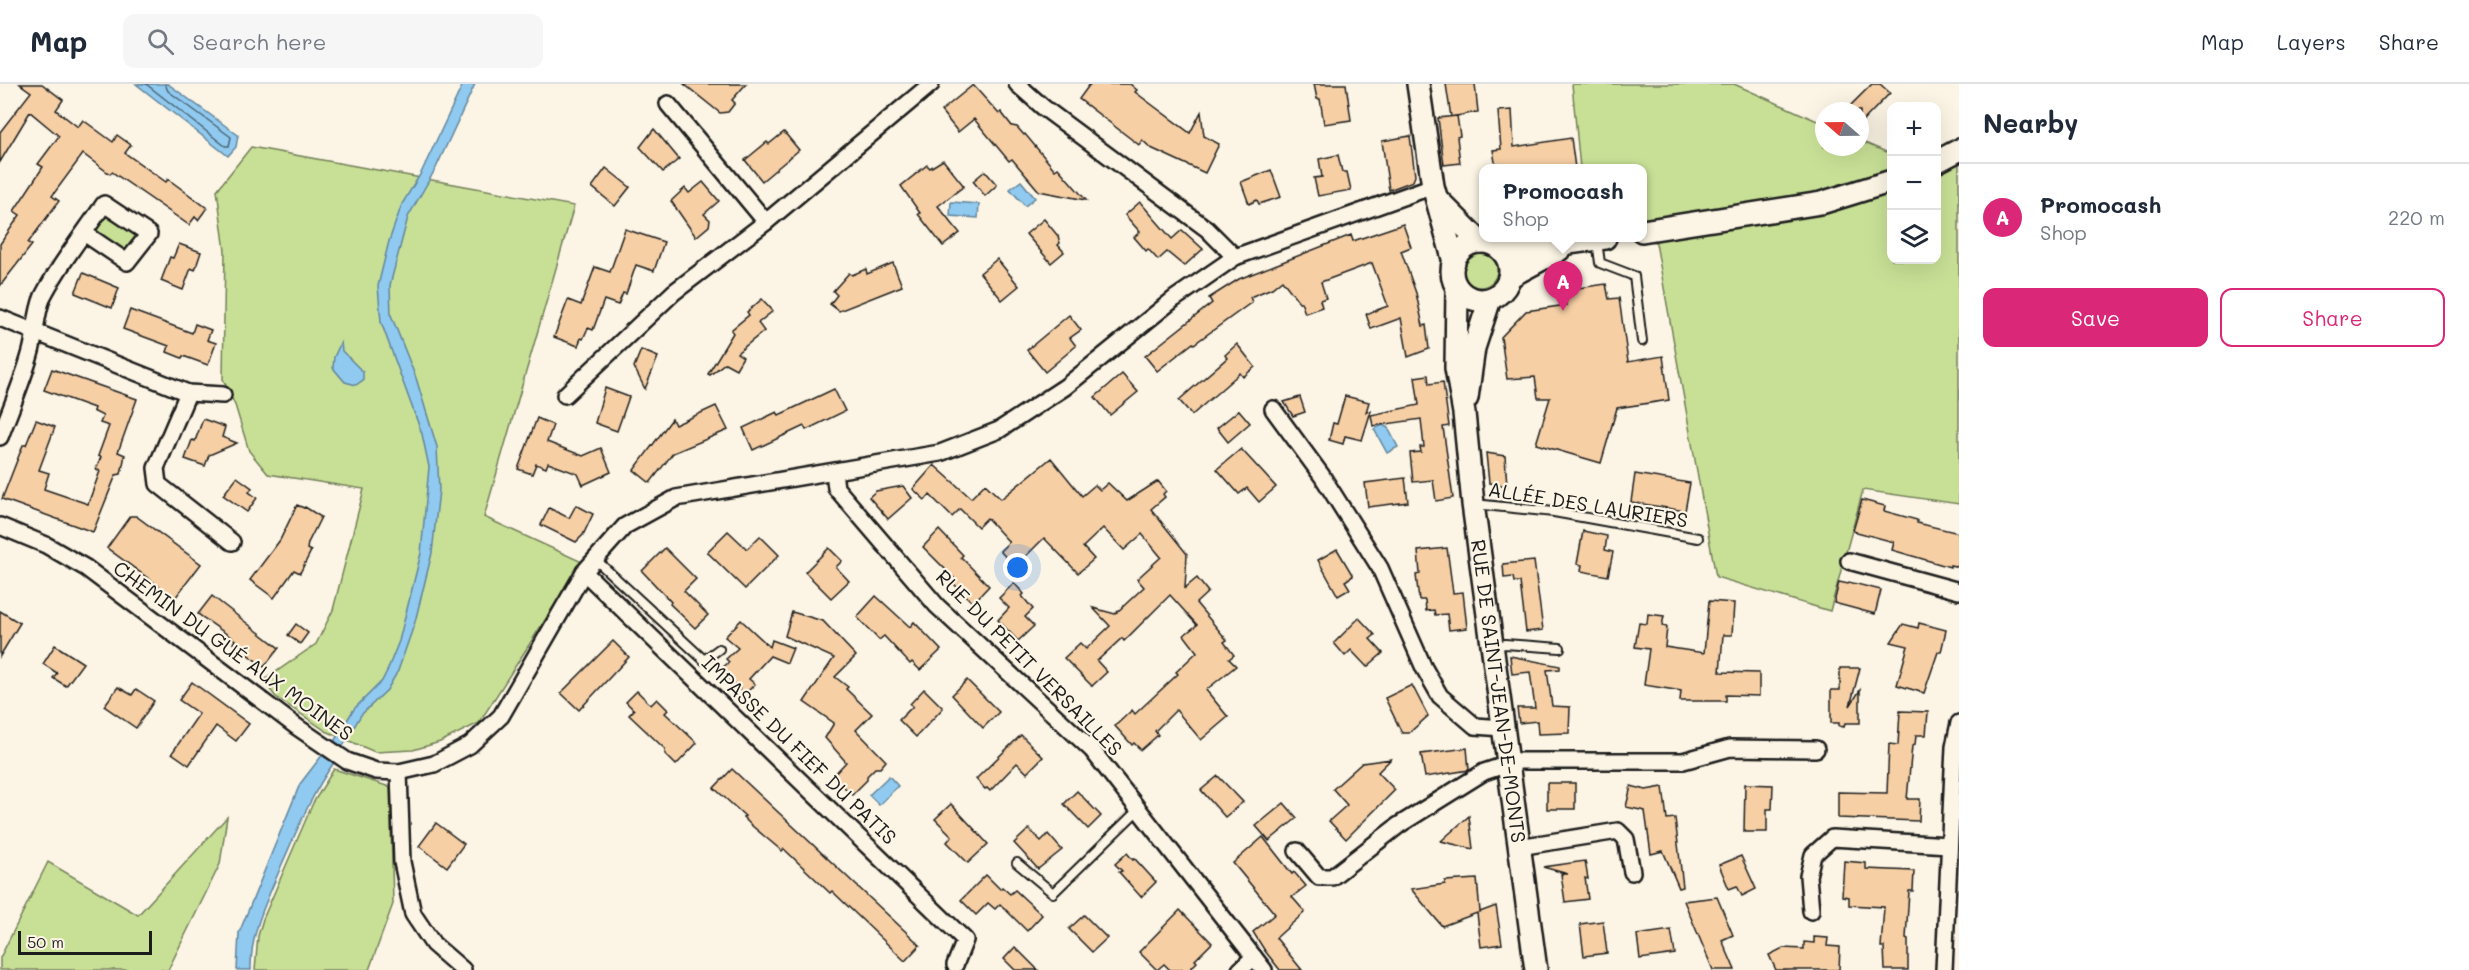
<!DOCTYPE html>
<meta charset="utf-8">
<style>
:root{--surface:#fff;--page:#f6f6f7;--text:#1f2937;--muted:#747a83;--line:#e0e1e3;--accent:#db2777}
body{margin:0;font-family:Mali,sans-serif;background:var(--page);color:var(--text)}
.controls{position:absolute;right:18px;top:18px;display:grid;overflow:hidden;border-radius:12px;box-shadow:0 6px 24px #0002}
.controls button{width:54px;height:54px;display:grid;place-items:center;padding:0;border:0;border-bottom:2px solid var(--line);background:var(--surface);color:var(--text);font:30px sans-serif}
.compass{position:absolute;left:1815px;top:18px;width:54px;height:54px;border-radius:50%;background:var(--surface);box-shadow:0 6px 24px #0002;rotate:290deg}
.scale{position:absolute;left:18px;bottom:15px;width:134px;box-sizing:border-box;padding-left:6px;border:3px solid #1c1c1c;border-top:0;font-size:16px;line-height:21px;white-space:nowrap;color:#1c1c1c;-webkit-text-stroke:4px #fcf5e5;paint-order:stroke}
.you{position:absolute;left:1018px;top:484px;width:21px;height:21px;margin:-15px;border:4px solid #fff;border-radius:50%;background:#1a73e8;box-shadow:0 0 0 9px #1a73e833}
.badge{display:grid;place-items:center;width:39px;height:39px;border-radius:50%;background:var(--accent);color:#fff;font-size:20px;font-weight:700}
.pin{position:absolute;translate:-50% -50px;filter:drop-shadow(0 2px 3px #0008)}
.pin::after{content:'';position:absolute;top:32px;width:21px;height:18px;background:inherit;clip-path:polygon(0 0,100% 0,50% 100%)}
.popup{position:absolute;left:1479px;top:80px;width:168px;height:78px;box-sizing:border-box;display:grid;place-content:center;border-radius:12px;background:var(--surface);filter:drop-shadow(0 2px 4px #0005);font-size:20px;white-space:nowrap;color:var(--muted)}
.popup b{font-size:22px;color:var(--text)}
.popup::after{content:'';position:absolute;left:50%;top:100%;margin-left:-12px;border:12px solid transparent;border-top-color:var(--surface)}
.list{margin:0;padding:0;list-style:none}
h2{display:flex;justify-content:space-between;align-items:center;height:78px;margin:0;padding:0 24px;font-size:26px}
h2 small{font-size:20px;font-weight:400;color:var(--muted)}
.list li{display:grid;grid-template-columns:39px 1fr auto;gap:18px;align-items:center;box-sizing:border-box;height:108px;padding:0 24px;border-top:2px solid var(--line)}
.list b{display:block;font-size:22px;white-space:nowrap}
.list p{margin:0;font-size:20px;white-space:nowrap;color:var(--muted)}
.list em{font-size:20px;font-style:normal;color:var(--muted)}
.actions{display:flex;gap:12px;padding:18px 24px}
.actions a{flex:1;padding:14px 0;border:2px solid var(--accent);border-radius:12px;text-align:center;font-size:21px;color:var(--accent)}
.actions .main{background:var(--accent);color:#fff}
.icon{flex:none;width:33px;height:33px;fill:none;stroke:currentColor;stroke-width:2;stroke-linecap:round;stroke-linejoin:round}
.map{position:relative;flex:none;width:1959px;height:886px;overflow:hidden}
header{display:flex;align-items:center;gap:36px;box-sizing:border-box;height:84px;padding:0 30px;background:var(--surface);border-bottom:2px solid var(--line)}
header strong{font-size:28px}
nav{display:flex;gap:33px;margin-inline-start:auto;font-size:21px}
.search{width:420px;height:54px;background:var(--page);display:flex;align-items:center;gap:15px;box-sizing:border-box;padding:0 21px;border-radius:12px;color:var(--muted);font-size:22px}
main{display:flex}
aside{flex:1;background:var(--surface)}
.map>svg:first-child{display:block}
</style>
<header>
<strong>Map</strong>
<div class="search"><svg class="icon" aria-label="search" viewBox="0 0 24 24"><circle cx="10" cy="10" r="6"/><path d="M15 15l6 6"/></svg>Search here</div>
<nav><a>Map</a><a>Layers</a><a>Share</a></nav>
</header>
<main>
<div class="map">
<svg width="1959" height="886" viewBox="0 0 1959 886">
<rect width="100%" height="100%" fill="#fcf5e5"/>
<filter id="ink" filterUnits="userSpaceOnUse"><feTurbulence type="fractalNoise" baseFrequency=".0167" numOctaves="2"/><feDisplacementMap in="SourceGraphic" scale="12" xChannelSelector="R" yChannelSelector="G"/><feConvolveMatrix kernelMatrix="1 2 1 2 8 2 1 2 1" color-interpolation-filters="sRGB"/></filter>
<g filter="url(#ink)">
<!-- green -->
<g fill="#c8e096" stroke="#727e59" stroke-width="1.5">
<polygon points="1572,0 1734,0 1824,40 1824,63 1860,63 1860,57 1891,70 1892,176 1936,176 1937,69 1959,68 1959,420 1863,406 1830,527 1716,493 1656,159 1643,150 1642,85 1580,84"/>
<polygon points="251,63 574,122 484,433 582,478 479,639 440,658 413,666 375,668 326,647 276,613 263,597 316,560 333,526 364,405 268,390 249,367 235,321 223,295 225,167 217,106"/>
<polygon points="105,130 109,130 136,148 138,154 130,165 124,166 95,148 95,143"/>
<circle cx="1480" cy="186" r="17"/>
<polygon points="334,685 390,703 393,820 369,886 255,886 258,852 263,835 313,719"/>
<polygon points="227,733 220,780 168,886 0,886 0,874 48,778 138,831"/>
</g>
<!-- water -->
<g fill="#90caf0" stroke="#62849b" stroke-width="1.5">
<polygon points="136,0 168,0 238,51 236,63 228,72"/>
<polygon points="463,0 475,0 436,84 408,133 390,201 391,231 416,294 437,363 439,406 432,469 415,538 398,587 387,606 361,631 342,664 333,659 354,625 382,597 387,587 399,557 421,469 429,383 422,350 381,238 378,202 389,157 402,120 421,89"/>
<polygon points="1021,97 1035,114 1025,122 1010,105"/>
<polygon points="951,118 979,120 978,134 950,132"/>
<polygon points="341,258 342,267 363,288 363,296 356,301 345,298 333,284 334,273"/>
<polygon points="1383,341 1388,344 1398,363 1387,369 1374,345"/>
<path d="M323,670L335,677C312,709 298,744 282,780C268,815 250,847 251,886H237L239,849L300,700Z"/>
<polygon points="889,692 898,702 879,721 869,711"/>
</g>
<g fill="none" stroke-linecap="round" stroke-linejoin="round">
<!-- shore -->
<polyline stroke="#4a6271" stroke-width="1.5" points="146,0 225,62 229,62 231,53 168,7 165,0"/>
</g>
<!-- building -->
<g fill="#f6cfa5" stroke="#1c1c1c" stroke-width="1.5">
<polygon points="20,0 42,0 63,16 56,26 78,43 83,36 113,58 117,51 131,61 125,69 166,98 168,95 207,124 198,136 195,133 189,141 112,88 110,90 83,70 52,112 59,117 28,159 32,161 0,202 0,160 20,131 14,127 43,83 38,80 59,52 30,28 0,78 0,48 31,8"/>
<polygon points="684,0 746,0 732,16 735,19 728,28 720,29"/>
<polygon points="1090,0 1130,0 1137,6 1135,8 1190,49 1201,28 1204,52 1219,60 1205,89 1151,64 1142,56 1139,61 1079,15"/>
<polygon points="1314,0 1346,0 1351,36 1324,40 1320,15 1317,15"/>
<polygon points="1446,0 1475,0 1478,28 1451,33"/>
<polygon points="1872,0 1880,0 1890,9 1863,37 1860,34 1860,27 1852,27 1848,24"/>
<polygon points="973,1 999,30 1001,28 1012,42 1017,43 1024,51 1025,50 1055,86 1058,84 1086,116 1039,107 1012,75 1009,77 974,35 958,48 941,27"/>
<polygon points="1512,26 1514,63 1571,54 1575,84 1496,84 1493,66 1501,65 1498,27"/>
<polygon points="1457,32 1460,52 1457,53 1460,79 1444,81 1438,34"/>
<polygon points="654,45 679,75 663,88 640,63"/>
<polygon points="784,48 799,66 762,97 745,76 767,58 769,60"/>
<polygon points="1410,52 1415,92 1413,97 1389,106 1382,57"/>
<polygon points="1338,71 1342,88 1347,88 1351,106 1318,112 1314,94 1322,93 1319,75"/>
<polygon points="943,76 964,102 938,122 960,149 943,162 918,130 920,129 901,102 927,81 930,84"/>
<polygon points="606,84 630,103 615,122 592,103"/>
<polygon points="1271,86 1281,113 1259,120 1257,116 1249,120 1241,98"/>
<polygon points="985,87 997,101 985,112 973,97"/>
<polygon points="703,98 719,117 704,130 710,136 709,142 696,153 671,117 685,104 689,109"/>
<polygon points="1140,118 1172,155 1182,146 1203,165 1184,182 1167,168 1158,176 1148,165 1146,167 1134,153 1140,148 1125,131"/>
<polygon points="1044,135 1058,152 1060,159 1058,161 1064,168 1051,179 1026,150"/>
<polygon points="1403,140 1411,163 1401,167 1416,209 1423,242 1426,241 1429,265 1408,273 1401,234 1371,245 1366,230 1388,222 1372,179 1321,198 1326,214 1320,216 1322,223 1305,229 1301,218 1299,218 1282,196 1272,204 1250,213 1252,218 1194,260 1193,259 1157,287 1145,272 1212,219 1209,214 1239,195 1351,151 1353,157"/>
<polygon points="625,145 664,158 654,187 636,181 626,210 623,209 618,221 604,216 593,246 588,244 583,255 581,254 578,262 554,253 568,216 581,221 595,183 610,188"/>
<polygon points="179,160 201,168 195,186 191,184 183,206 161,197 170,173 173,174"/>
<polygon points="997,175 1019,202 1002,216 980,189"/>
<polygon points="893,179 902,202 839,227 830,220 837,211 833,207 849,189 852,191 866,185 867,190"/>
<polygon points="83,189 119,204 112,224 75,209"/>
<polygon points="1606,200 1609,215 1619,214 1628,278 1663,272 1669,316 1617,324 1601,379 1536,360 1550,314 1538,314 1535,293 1507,295 1501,253 1526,227 1566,221 1564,206"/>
<polygon points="762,215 773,227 758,239 764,247 737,269 743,273 736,285 725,279 710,291 708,290 733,249 731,246 749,231 747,228"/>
<polygon points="130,226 192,249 195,240 211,246 207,256 216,259 208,281 183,272 182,274 167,268 169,262 123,245"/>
<polygon points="1069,231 1081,246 1070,254 1076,262 1045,288 1027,266"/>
<polygon points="1237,260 1255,283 1243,293 1240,289 1192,331 1179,316 1227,274 1225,271"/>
<polygon points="641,266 658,273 645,305 634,283"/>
<polygon points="52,285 137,315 118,368 125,371 121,390 116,391 93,448 2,415 23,361 26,361 36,336 55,343 39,386 49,389 44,405 88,420 100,387 96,385 101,373 98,372 109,342 100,339 103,332 93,327 94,324 44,306"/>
<polygon points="1122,290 1138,308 1110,331 1095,313"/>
<polygon points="1428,291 1429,300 1443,298 1449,342 1443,343 1453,414 1436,417 1433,396 1413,398 1410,369 1421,368 1420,363 1424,363 1421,335 1373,342 1371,331 1419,321 1415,293"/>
<polygon points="605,304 629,313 617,347 595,339"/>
<polygon points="834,305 845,327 806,346 804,342 753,366 743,344 777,328 779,331"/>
<polygon points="1345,312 1369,318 1366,328 1371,327 1362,356 1345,352 1343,360 1329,356 1333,339 1337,340"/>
<polygon points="1300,313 1305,328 1293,332 1284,318"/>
<polygon points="716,322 728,346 673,369 650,399 634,386 672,335 675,341"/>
<polygon points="1239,326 1250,339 1228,358 1217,344"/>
<polygon points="537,334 553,341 547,358 583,372 601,364 611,388 583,401 578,390 548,379 546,384 536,380 532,390 518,385"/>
<polygon points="203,335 225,343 222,353 237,359 209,371 205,382 185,375 192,356 195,357"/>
<polygon points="1241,365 1276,403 1259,418 1247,404 1239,410 1217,385"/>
<polygon points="1486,369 1505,372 1507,402 1489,399"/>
<polygon points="1051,374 1082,412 1095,401 1100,406 1108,399 1127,417 1158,397 1166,407 1163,410 1165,413 1151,425 1187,470 1185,504 1197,494 1208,508 1196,519 1227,556 1224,558 1234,571 1229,575 1236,582 1206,606 1228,633 1201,656 1176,626 1155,647 1158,651 1141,666 1134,659 1132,661 1115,642 1132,626 1135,630 1178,590 1176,588 1197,568 1184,551 1197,541 1170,511 1124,557 1122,554 1097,577 1107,588 1092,602 1064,574 1080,559 1086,565 1110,542 1093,524 1115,530 1144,503 1137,495 1161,473 1142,450 1124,466 1103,444 1083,463 1094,475 1078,489 1044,454 1015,483 1000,467 1009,458 987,434 978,443 960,425 952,433 930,411 925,416 913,405 934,381 971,414 985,400 1001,415"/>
<polygon points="1635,390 1690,399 1685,427 1631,418"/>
<polygon points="237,393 252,404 249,408 257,414 247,428 223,411"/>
<polygon points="1405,394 1408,418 1368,423 1365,399"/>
<polygon points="903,402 912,414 888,435 869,413 876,407"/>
<polygon points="1862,416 1885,422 1884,427 1917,436 1917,439 1959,449 1959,483 1950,481 1950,483 1892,466 1894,458 1853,447"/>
<polygon points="297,421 304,424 305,423 321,433 308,459 307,465 311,467 300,489 294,486 274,514 250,496 280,456"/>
<polygon points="576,421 593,430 583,451 576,458 541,441 549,424 569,434"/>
<polygon points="130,432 136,432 201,480 175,514 107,464"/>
<polygon points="939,446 963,471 961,473 989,502 973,519 951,497 954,494 923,463"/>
<polygon points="728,447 747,465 760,452 779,471 745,505 707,468"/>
<polygon points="1583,447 1607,452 1605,466 1613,468 1608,492 1581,487 1582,481 1577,480"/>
<polygon points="665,464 696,495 684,507 708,531 695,544 670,520 671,518 642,487"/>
<polygon points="829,464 842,477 836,483 849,497 831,514 805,488"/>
<polygon points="1447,464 1453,509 1463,508 1467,544 1449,546 1447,530 1435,531 1434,526 1426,527 1425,516 1419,516 1416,491 1420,490 1418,467"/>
<polygon points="1337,465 1353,492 1345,497 1350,505 1338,512 1318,476"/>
<polygon points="1534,477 1543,546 1526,548 1520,498 1514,498 1513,493 1504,494 1503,480"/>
<polygon points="1839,498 1848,500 1849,498 1881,506 1875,530 1834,519"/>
<polygon points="1014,499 1024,510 1022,512 1033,525 1025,533 1034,542 1018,557 998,536 1009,524 999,514"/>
<polygon points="212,512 279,564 264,583 233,559 235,556 198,530"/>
<polygon points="876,512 910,543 914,538 941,566 920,586 912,578 910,580 884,552 879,556 857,533"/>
<polygon points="1709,517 1734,519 1732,551 1723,551 1720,588 1759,589 1759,612 1726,611 1726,617 1680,617 1681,607 1644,601 1649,565 1635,563 1639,539 1647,540 1648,530 1664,532 1662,542 1667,543 1665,563 1704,569"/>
<polygon points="0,527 20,539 0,572"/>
<polygon points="792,528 823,537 856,572 835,593 848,603 846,605 872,630 856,646 886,677 880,684 875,684 867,692 867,696 852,711 833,692 846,678 825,654 834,639 804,618 834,574 785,552"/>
<polygon points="1359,534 1375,551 1370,555 1383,569 1367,583 1351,566 1345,572 1334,559"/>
<polygon points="741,536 770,563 772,556 793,564 787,579 770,572 749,595 755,600 745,610 720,586 729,578 726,575 738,564 725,553"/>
<polygon points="1919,539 1946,546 1941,568 1938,568 1924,609 1897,601 1908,562 1891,558 1903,540 1918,544"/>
<polygon points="296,540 308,549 300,560 288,551"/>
<polygon points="613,557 629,573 579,626 561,609"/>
<polygon points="55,561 83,579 66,602 53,594 57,589 43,580"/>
<polygon points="1510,572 1560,582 1560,585 1547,586 1552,622 1570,623 1569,649 1538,650 1537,637 1519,639 1517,624 1535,624 1530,588 1512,590"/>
<polygon points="1840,584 1860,584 1850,622 1860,606 1860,639 1845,639 1844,643 1839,642 1839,639 1831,639 1831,606 1840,606"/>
<polygon points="967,596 999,628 983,644 952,611"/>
<polygon points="192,598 249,640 236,657 216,642 189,681 172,669 199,630 179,616"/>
<polygon points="1412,601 1428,632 1409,649 1402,649 1385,614"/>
<polygon points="118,603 132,611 136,605 154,617 136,644 104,622"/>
<polygon points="924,605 943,624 916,653 899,636 913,622 910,620"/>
<polygon points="637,607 651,621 657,615 668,626 665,629 697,659 676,681 665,670 665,665 629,631 634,626 626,618"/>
<polygon points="1900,627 1928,628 1926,651 1916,651 1915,661 1912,662 1907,715 1920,715 1919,737 1838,734 1838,708 1887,709 1889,660 1898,661"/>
<polygon points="1021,651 1043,673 1027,689 1017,679 990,707 987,704 985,705 976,695"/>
<polygon points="1467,664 1469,686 1425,693 1421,670"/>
<polygon points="1391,675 1378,688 1395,706 1346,755 1329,737 1347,721 1333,705 1362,679"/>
<polygon points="732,685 920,861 905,877 832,807 830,809 784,765 782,767 751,741 743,733 745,732 714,704"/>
<polygon points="1218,692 1243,718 1225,733 1201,706"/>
<rect x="1547" y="699" width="28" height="26"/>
<polygon points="1745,700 1773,701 1772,725 1767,725 1767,748 1744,748"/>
<polygon points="1631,702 1646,706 1663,703 1667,735 1675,734 1683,803 1679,804 1663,767 1651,770 1645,727 1626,723"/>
<polygon points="1077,707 1101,732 1088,745 1064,720"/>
<polygon points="1284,719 1297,734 1269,757 1256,742"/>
<polygon points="951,720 988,760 968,779 947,758 952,752 935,735"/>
<polygon points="1469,732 1473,765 1441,757"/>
<polygon points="436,739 464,760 447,783 419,762"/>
<polygon points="1029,745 1041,757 1048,750 1062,766 1038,785 1014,759"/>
<polygon points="1263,753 1292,790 1294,788 1306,802 1292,813 1305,828 1276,854 1302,886 1280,886 1265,867 1253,848 1275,830 1233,779"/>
<polygon points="1127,769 1133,776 1135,775 1156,798 1141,813 1119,788 1122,787 1115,780"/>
<polygon points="1741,772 1756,805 1742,812 1737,802 1729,805 1719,781"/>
<polygon points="1585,777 1588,795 1585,794 1588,815 1565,818 1561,790 1568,790 1543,783"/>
<polygon points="1844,777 1866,779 1866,785 1914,787 1913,807 1909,807 1906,854 1908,855 1908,886 1885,886 1884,863 1881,863 1884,823 1849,821 1849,813 1842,812"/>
<polygon points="986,791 1000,805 1002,803 1010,810 1015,806 1042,831 1027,847 1000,820 995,825 988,819 976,831 961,816"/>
<polygon points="1477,795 1480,828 1496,822 1502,860 1481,863 1477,829 1442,842 1411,805 1445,800 1445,797"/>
<polygon points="1717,813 1733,851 1722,856 1735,886 1713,886 1684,817"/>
<polygon points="1180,826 1212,859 1195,876 1197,878 1189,886 1170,886 1164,880 1157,886 1139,868"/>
<polygon points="1084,831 1107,854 1092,868 1069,845"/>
<polygon points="1603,837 1607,869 1584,872 1580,840"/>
<polygon points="1671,846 1675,870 1640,875 1637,851"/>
<polygon points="1814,853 1828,854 1827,862 1840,863 1839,886 1776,886 1769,871 1783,864 1804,865 1804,858 1814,859"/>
<polygon points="1015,863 1038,886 1015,886 1004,875"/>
</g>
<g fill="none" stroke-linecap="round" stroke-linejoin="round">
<defs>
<g id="service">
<polyline points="1597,157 1600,179 1634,192 1642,257"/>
<polyline points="1474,420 1554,428 1698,454"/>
<polyline points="595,475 704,576 719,565"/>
<polyline points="1494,563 1505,560 1560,564"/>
<polyline points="1017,779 1053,809 1139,725"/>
</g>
<g id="minor">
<polyline points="1017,0 1044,24 1207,145 1235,173"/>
<polyline points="668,20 766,138"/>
<polyline points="0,234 188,309 223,311"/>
<polyline points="188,309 156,384 158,400 232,458"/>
<polyline points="565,311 674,208 766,138 931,0"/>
<polyline points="1273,325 1322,392 1380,484 1424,584 1440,612 1475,642 1503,644"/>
<path d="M0,353C10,326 22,299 30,271C36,252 35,231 43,212C60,179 83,151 104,120L149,150L127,178L84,149"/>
<polyline points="834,388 836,404 937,522 1092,666 1264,886"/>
<polyline points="0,442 46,461 86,484 297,643 347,677 376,687 399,688 434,680 470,661 501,632 584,488 625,442 676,414 940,369 999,346 1065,303 1174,215 1235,173 1433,102"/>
<polyline points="1849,477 1959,507"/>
<polyline points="584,488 965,856 955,881"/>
<polyline points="399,688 402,778 413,830 433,860 463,886"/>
<polyline points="1519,763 1618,747 1626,755 1632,788"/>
<polyline points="1297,767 1319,793 1332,793 1399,741 1484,688 1508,680 1520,677 1683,677 1730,664 1816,665"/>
<polyline points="1811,827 1808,792 1813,771 1832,754 1949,761"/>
<polyline points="1240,886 1254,873"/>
<polyline points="1944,886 1954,663 1959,639"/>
</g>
<g id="secondary">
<polyline points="1418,0 1433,102 1454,178"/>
<polyline points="1936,78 1959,66"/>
<polyline points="1438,116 1480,158"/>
<polyline points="1642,147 1821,119 1892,97"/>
<circle cx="1481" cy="187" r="29"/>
<polyline points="1503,168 1605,154"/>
<polyline points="1509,193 1559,166"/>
<path id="s1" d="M1457,204L1456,284L1464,329L1473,420L1536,886"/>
<polyline points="1467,314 1474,264 1490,215"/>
</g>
</defs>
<!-- service casing -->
<use href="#service" stroke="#1c1c1c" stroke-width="12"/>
<!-- minor casing -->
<use href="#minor" stroke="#1c1c1c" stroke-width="20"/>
<!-- secondary casing -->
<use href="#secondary" stroke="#1c1c1c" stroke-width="26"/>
<!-- service -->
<use href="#service" stroke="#fcf5e5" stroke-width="8"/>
<!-- minor -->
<use href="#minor" stroke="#fcf5e5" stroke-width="15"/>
<!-- secondary -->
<use href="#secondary" stroke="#fcf5e5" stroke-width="21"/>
</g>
</g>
<g text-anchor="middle" stroke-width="4.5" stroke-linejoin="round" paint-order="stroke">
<!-- street labels -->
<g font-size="20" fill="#1c1c1c" stroke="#fcf5e5">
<text transform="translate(1588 421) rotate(9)" y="7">ALLÉE DES LAURIERS</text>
<text transform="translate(233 567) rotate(36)" y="7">CHEMIN DU GUÉ AUX MOINES</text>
<text transform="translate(1029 579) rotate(45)" y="7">RUE DU PETIT VERSAILLES</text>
<text dy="7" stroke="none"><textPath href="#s1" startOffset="406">RUE DE SAINT-JEAN-DE-MONTS</textPath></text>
<text transform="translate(799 666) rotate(44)" y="7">IMPASSE DU FIEF DU PATIS</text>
</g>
</g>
</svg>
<div class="controls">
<button>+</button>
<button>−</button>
<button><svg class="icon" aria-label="layers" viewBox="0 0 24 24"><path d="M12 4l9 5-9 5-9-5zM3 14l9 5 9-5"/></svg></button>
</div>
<svg class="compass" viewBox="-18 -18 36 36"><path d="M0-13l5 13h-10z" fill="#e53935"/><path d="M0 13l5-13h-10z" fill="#747a83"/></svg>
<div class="scale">50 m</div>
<div class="you"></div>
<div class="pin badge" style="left:1563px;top:227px">A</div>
<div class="popup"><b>Promocash</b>Shop</div>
</div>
<aside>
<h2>Nearby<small></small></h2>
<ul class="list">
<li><span class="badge">A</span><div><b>Promocash</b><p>Shop</p></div><em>220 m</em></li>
</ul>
<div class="actions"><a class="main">Save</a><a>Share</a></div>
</aside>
</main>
